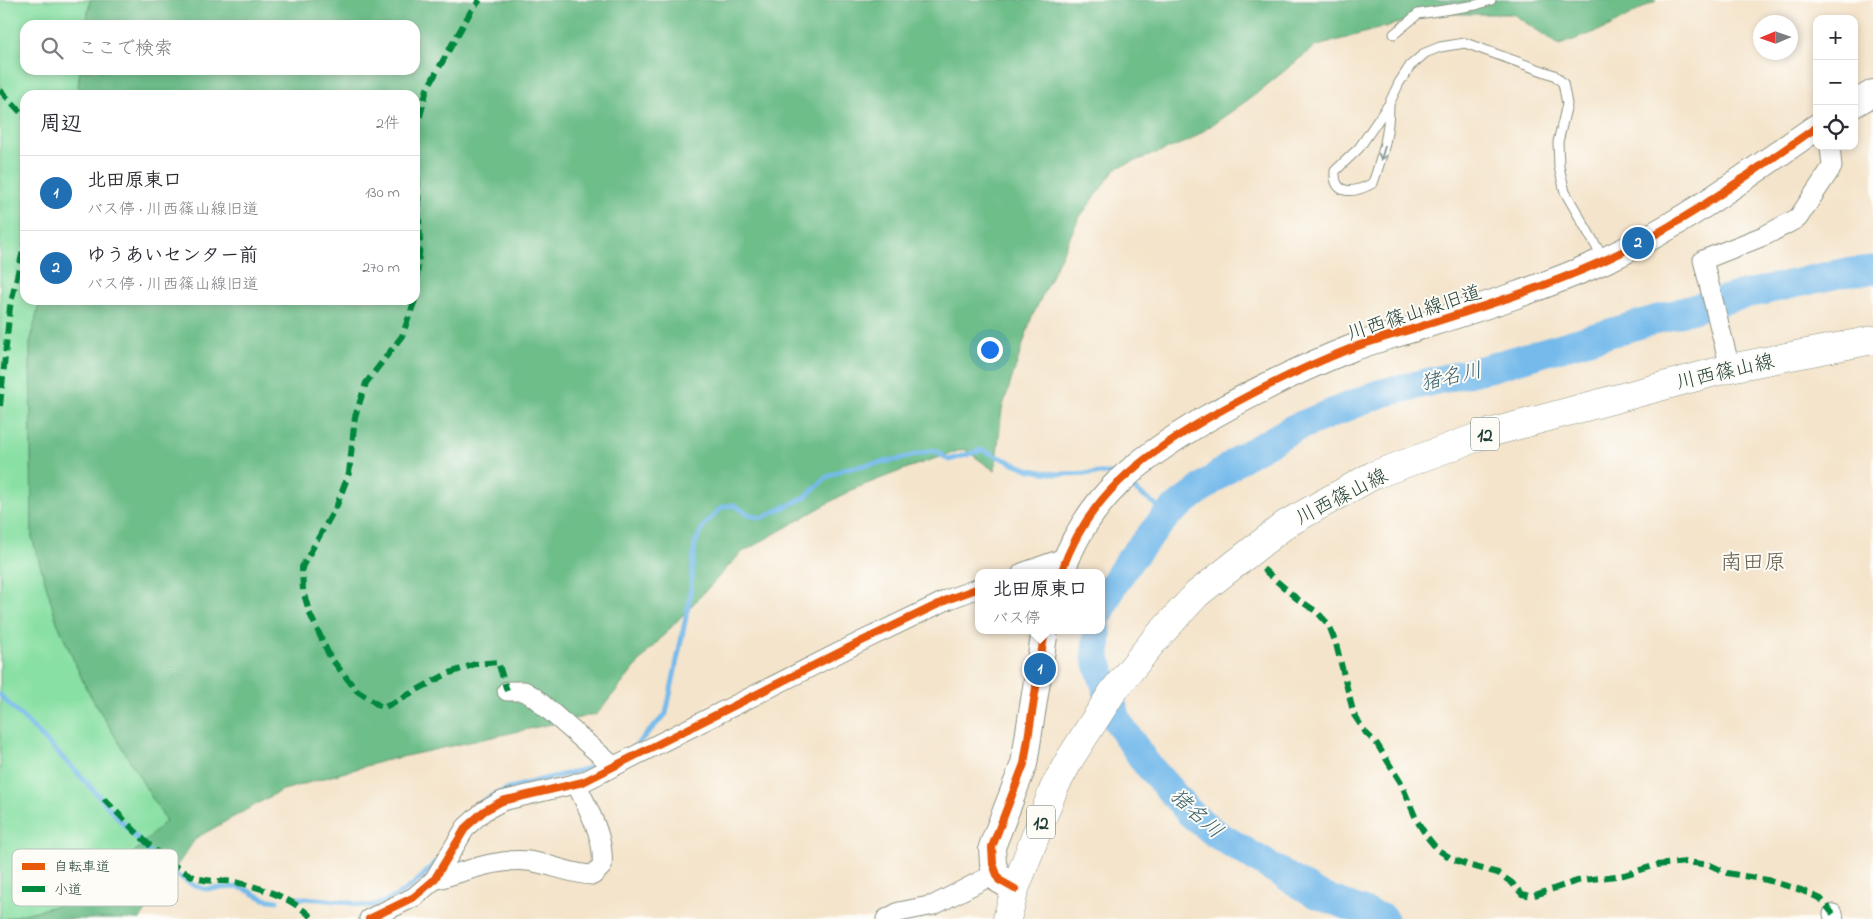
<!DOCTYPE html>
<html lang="ja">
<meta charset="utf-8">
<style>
:root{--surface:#fff;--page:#f7f7f7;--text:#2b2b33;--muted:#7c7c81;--line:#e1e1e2;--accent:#1f6fb2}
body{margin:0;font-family:"Indie Flower","Klee One",sans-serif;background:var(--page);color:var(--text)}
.controls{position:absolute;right:15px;top:15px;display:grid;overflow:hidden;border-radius:10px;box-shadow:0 2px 8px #0003}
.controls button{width:45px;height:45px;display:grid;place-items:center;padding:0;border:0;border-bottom:1px solid var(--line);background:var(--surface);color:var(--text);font:25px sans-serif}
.compass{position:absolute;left:1753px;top:15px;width:45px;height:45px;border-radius:50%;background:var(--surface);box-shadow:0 2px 8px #0003;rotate:268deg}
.you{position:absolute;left:989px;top:349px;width:18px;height:18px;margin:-12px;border:4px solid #fff;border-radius:50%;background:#1a73e8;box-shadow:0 0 0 8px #1a73e833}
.badge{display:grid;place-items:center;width:32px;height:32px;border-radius:50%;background:var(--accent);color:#fff;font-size:16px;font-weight:700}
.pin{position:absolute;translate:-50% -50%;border:2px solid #fff;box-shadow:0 1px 5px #0006}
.popup{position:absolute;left:975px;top:569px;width:130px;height:65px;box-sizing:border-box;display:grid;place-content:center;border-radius:10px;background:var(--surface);filter:drop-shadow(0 1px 4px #0005);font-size:16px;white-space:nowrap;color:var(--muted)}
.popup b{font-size:19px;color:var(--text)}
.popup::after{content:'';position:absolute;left:50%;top:100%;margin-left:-10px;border:10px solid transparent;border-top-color:var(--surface)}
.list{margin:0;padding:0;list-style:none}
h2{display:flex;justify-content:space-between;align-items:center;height:65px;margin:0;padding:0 20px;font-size:21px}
h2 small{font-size:16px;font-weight:400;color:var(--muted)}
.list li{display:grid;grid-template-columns:32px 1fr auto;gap:15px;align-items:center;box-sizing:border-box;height:75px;padding:0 20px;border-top:1px solid var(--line)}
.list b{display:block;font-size:19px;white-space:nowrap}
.list p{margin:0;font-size:16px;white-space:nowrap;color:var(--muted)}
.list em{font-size:16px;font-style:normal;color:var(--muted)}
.icon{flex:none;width:28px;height:28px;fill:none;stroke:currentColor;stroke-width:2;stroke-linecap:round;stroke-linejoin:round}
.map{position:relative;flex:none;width:1873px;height:919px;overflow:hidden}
.search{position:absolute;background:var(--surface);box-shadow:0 2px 8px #0003;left:20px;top:20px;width:400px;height:55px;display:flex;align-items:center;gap:12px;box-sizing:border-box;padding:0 18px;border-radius:15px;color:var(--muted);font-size:19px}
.panel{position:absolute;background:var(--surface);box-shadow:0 2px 8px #0003;left:20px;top:90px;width:400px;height:215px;border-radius:15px}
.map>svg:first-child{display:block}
</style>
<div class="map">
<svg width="1873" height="919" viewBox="0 0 1873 919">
<rect width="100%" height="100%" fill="#fdfcf7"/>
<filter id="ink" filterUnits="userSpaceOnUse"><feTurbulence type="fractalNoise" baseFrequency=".02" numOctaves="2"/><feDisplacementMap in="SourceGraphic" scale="10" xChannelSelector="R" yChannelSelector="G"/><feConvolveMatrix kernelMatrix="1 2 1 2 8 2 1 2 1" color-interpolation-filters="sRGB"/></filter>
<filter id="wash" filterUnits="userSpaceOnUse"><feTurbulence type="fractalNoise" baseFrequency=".0096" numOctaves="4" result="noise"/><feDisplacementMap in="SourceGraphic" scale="20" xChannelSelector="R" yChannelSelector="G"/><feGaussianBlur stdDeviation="1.12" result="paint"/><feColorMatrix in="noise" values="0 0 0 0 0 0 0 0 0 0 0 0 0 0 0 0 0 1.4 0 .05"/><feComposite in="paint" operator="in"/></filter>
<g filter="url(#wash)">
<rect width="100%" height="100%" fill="#f4e4cb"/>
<!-- green -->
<polygon fill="#89e0a4" stroke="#548e6c" points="0,0 90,0 86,25 25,25 25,70 80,70 77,95 25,95 25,300 40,300 30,344 32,537 57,622 86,688 166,821 108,878 75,901 5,919 0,919"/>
<!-- forest -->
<polygon fill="#6ebe8a" stroke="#467e5f" points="90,0 1657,0 1609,27 1559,45 1513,14 1431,14 1314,47 1252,97 1189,141 1116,168 1079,218 1031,319 1002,409 995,471 964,449 913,466 851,490 741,553 647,653 597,714 383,761 280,791 196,838 140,919 5,919 75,901 108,878 166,821 86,688 57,622 32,537 30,344 40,300 415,300 415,95 77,95 80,70 415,70 415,25 86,25"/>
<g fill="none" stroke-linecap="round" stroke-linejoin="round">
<!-- stream -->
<g stroke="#74baeb" stroke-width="5">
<polyline points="1127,484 1168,514"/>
<polyline points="0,695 75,770 149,852"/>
<polyline points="634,747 666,714 690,597 695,543 705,524 722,507 734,505 748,514 761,518 804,498 827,477 844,469 900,459 934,450 949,460 982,450 1030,470 1056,474 1111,473 1114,475"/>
<path d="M476,806C505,781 565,779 602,763"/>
<polyline points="161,864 168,870 193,885 205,889 238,887 245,889 264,899 277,901"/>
<path d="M295,898C312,898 329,900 345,902C352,903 361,906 368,906C393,903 420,882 434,863"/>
</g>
<!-- river -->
<g stroke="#74baeb" stroke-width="29">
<polyline points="1101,610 1110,590 1129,561 1168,514 1241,458 1292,429 1382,393 1489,368 1734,297 1842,273 1873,270"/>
<polyline points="1097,630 1096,658 1118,722 1145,762 1191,814 1216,834 1316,894 1384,919"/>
</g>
</g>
</g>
<g filter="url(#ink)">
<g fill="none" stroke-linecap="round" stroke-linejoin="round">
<defs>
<g id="lane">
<polyline points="1394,34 1418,14 1476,5 1491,0"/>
<path d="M1389,104C1389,135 1383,154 1373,183C1357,192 1333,198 1335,171L1359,148L1389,104L1399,83L1410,66L1425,53L1440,47L1465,43L1554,75L1563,83L1567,104L1558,142L1559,167L1565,192L1603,258"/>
</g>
<g id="street">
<polyline points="1730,368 1703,260 1766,235 1798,218 1832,167 1830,146"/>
<polyline points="1022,573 1067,557"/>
<polyline points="507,691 524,691 534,697 613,766"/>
<path d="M434,880C464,872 497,858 528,861C551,864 570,874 593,875L602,866C605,836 588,810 576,783"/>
<polyline points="1833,914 1834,919"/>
<polyline points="369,919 414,897 434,880 466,827 484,811 502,801 583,782 862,641 949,599 979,588"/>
<polyline points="886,919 899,912 934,905 996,873"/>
</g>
<g id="secondary">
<polyline points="1854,104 1873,93"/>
<path d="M1061,573C1087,497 1140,458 1206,419C1253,392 1301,368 1352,348C1376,339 1401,333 1425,325C1485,306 1545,287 1603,261C1681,226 1747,175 1817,127"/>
<polyline points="1015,889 999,880 993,864 992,847 1024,764 1045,630"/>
</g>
<polyline id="primary" points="1007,919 1015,889 1054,788 1071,757 1112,693 1152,643 1197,594 1286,524 1374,475 1489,433 1730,368 1873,340"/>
</defs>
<!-- lane casing -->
<use href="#lane" stroke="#8a9080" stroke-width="11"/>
<!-- street casing -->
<use href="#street" stroke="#8a9080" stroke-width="21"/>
<!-- secondary casing -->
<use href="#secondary" stroke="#8a9080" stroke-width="28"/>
<!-- primary casing -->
<use href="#primary" stroke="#8a9080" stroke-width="29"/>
<!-- lane -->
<use href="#lane" stroke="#fff" stroke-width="9"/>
<!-- street -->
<use href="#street" stroke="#fff" stroke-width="19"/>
<!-- secondary -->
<use href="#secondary" stroke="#fff" stroke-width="26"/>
<!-- primary -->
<use href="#primary" stroke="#fff" stroke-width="28"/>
<!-- quiet -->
<g stroke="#00873e" stroke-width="6" stroke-dasharray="12 6" stroke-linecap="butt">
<polyline points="0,90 25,117"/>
<polyline points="415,296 420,244 416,132 427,89 471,11 480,0"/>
<polyline points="415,300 402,336 366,383 355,417 349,473 337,505 302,567 303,591 310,614 330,657 357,691 383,708 447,674 475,664 498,662 507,691"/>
<polyline points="0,406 10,307 25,242"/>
<polyline points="1263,569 1296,598 1317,612 1329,625 1336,644 1354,715 1366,733 1377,744 1401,783 1417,821 1428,838 1437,849 1452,859 1471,866 1498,873 1512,883 1522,894 1532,896 1577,881 1624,875 1657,865 1686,862 1710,865 1727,873 1767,880 1801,890 1821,899 1833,914"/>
<path d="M104,799C131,826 156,857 190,875C206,884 222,879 239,883C264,888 296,900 313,919"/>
<polyline points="131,875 160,855"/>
</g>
<defs>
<g id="cycleway">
<path d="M1061,573C1087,497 1140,458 1206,419C1253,392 1301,368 1352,348C1376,339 1401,333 1425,325C1485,306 1545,287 1603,261C1681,226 1747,175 1817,127"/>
<polyline points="1015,889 999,880 993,864 992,847 1024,764 1045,630"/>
<polyline points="369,919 414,897 434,880 466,827 484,811 502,801 583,782 862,641 949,599 979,588"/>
</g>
</defs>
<!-- cycleway casing -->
<use href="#cycleway" stroke="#fdfcf7" stroke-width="11"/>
<!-- cycleway -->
<use href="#cycleway" stroke="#e8590c" stroke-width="8"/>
</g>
<!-- one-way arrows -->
<defs><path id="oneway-shaft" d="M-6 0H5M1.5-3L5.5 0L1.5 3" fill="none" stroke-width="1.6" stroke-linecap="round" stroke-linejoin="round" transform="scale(1.25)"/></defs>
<use stroke="#8f9e9a" href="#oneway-shaft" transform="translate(1383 153) rotate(106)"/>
</g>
<g text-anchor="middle" stroke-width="4" stroke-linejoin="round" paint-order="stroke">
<!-- shield labels -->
<g fill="#fdfcf7" stroke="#62766e" stroke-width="1">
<rect x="1471" y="417.5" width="28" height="33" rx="4"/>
<rect x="1027" y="805.5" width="28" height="33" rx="4"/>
</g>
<g font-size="19" font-weight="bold" fill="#1f3d34">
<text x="1485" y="441">12</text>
<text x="1041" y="829">12</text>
</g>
<!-- street labels -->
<g font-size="20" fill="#1f3d34" stroke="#fdfcf7">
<text transform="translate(1414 312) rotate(-18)" y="7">川西篠山線旧道</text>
<text transform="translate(1725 371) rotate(-13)" y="7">川西篠山線</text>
<text transform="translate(1341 496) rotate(-27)" y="7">川西篠山線</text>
</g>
<!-- water labels -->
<g font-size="21" font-style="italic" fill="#39626b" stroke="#fdfcf7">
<text transform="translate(1451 376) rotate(-13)" y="7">猪名川</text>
<text transform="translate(1197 813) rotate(42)" y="7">猪名川</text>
</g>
<!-- quarter labels -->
<g font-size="22" fill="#686050" stroke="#fdfcf7">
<text x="1753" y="569">南田原</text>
</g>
</g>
<!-- legend -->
<rect x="12" y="849" width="166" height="57" rx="8" fill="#fdfcf7" stroke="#bac3bc" stroke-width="1"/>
<rect x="22" y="863" width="23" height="7" fill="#e8590c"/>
<rect x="22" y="886" width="23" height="6" fill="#00873e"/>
<g font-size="14" fill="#1f3d34">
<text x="54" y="871">自転車道</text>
<text x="54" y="894">小道</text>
</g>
</svg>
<div class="controls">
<button>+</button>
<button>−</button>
<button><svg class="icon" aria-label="locate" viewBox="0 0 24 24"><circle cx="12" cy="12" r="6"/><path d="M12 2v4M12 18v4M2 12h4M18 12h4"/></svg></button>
</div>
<svg class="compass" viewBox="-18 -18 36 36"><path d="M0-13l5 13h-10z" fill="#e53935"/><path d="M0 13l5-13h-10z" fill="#7c7c81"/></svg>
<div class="you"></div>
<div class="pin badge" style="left:1040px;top:669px">1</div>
<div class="popup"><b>北田原東口</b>バス停</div>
<div class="pin badge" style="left:1638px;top:243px">2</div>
<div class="search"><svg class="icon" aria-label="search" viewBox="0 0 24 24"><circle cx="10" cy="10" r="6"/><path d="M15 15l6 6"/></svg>ここで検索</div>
<section class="panel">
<h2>周辺<small>2件</small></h2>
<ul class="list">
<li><span class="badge">1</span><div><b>北田原東口</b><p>バス停 · 川西篠山線旧道</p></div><em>130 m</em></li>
<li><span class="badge">2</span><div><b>ゆうあいセンター前</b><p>バス停 · 川西篠山線旧道</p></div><em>270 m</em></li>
</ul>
</section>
</div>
